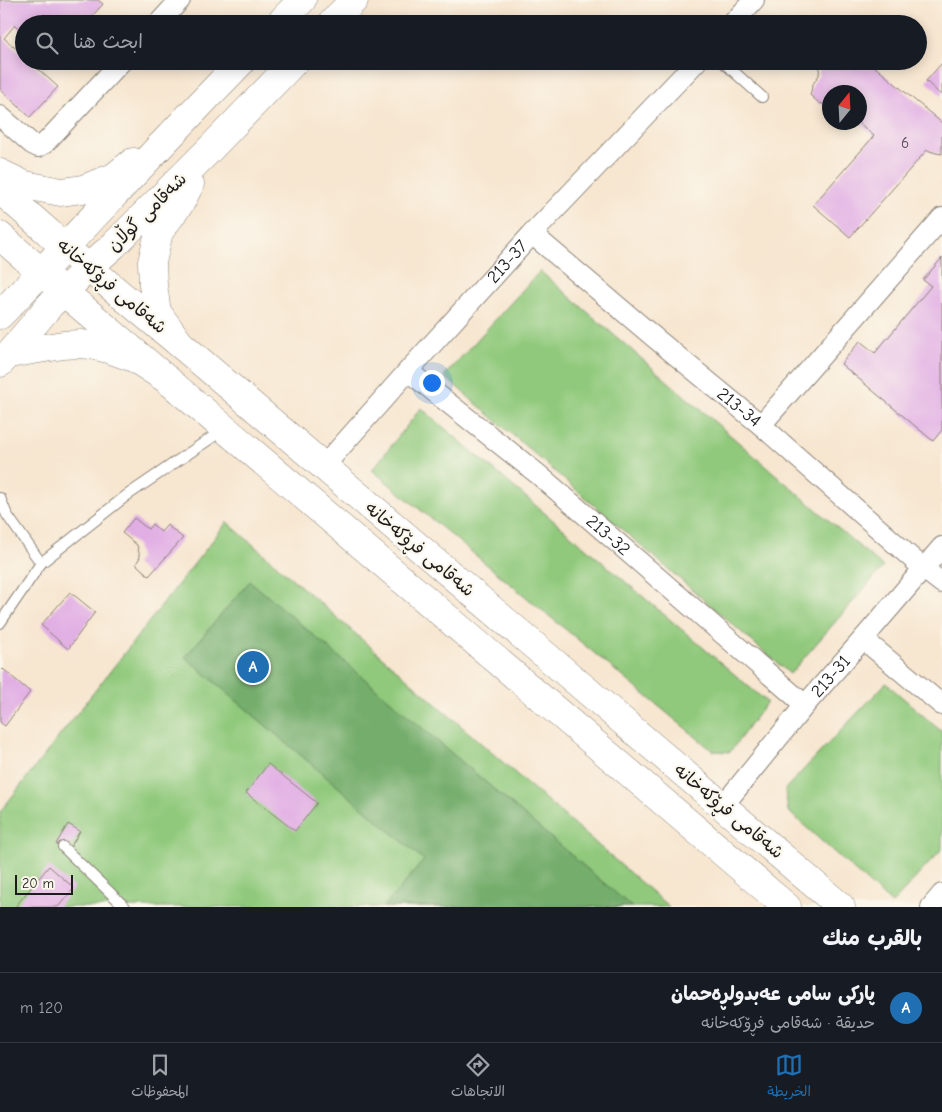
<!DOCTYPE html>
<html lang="ar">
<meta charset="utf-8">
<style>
:root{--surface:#171b24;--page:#242831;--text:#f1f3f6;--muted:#9ea1a6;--line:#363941;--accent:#1f6fb2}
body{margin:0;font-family:"Comic Neue","Playpen Sans Arabic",sans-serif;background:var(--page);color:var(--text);direction:rtl}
.compass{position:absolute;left:822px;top:85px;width:45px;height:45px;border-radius:50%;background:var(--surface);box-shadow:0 2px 12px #0003;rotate:18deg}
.scale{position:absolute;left:15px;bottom:12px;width:58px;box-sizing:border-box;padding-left:5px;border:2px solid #1c1c1c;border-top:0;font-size:14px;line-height:18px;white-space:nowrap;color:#1c1c1c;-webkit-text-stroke:4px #fbf7ec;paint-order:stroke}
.you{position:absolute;left:431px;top:382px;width:18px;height:18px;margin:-12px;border:4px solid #fff;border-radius:50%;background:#1a73e8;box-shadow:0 0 0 8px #1a73e833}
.badge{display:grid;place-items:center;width:32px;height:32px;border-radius:50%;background:var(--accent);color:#fff;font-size:16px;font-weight:700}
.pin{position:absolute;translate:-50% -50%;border:2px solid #fff;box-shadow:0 1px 5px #0006}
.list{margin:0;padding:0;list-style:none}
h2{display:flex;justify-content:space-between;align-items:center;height:65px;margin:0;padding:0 20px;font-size:21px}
h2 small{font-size:16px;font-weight:400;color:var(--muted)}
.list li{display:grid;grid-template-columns:32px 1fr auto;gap:15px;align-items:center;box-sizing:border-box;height:70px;padding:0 20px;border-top:1px solid var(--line)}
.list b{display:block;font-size:19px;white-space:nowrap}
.list p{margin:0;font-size:16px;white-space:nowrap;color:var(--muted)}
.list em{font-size:16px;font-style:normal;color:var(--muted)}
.icon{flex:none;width:28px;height:28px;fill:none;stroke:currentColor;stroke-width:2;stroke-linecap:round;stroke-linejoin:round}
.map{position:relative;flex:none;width:942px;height:907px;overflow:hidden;direction:ltr}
.search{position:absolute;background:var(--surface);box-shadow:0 2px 12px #0003;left:15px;right:15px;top:15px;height:55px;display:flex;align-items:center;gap:12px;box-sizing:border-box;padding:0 18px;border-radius:28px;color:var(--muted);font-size:19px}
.sheet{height:135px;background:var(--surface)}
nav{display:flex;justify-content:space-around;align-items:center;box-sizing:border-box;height:70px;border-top:1px solid var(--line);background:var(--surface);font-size:14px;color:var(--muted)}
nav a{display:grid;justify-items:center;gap:2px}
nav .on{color:var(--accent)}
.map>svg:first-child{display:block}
</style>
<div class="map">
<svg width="942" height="907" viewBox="0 0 942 907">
<rect width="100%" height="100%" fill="#fbf7ec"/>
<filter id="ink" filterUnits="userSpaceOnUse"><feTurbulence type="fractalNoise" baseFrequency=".02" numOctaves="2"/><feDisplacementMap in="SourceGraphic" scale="10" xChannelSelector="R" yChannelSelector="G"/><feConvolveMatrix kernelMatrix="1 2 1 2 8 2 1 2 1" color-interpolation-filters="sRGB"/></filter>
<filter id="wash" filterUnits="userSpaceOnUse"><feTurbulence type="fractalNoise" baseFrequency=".0096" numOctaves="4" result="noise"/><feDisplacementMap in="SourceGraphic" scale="20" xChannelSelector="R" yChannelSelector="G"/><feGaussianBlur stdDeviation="1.12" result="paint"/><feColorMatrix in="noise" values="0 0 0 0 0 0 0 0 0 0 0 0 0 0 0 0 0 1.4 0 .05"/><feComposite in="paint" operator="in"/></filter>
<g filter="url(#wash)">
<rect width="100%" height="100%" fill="#f7e6d0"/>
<!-- green -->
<g fill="#90c97c" stroke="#56724c">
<polygon points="540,271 883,567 790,674 444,376"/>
<polygon points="421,408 767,702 730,752 713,751 372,470"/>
<polygon points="227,522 669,907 0,907 0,812"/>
<polygon points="886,683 942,732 942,849 892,904 788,811 785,789"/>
</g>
<!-- forest -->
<polygon fill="#74ad6c" stroke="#486444" points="250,581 632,907 384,907 424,860 185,657"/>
<g id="blocks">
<!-- building -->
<g fill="#e1aee4">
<polygon points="0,0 98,0 103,4 85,24 24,24 24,33 15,25 4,38 24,56 24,61 29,61 58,87 30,117 0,89"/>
<polygon points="820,61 868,61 942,123 942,154 936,153 927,150 850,237 813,205 874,136 858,122 860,122 860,92 830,92 830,106 819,103 810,95 813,84 819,75"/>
<polygon points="942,63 942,96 926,81"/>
<polygon points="942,258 942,430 933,441 841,364 860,341 875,353 931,286 923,280"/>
<polygon points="134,518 148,529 152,524 161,532 167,525 183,538 149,576 136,564 140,557 137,545 122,533"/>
<polygon points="70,592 95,612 68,649 41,625"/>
<polygon points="3,669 30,692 5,726 0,722 0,672"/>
<polygon points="268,764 317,803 295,831 246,793"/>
<polygon points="68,824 80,831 68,851 56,844"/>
<polygon points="49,866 74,888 58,907 15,907"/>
</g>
</g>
</g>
<g filter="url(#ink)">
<use href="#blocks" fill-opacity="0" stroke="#8a8176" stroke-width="1"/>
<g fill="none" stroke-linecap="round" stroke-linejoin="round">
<defs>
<g id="lane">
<polyline points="722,61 762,97"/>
<polyline points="0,498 7,515 41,563 0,623"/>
<polyline points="41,563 126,496 214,436"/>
<polyline points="63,847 125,907"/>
</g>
<g id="street">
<polyline points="158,24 180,0"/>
<polyline points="732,24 754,0"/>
<polyline points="0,116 32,144 38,147 45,143 122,61"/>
<path id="s1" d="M532,234L655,338L761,425L924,569L942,583"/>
<path id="s2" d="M408,371L539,475L805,705"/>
<polyline points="761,425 942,218"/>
<path id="s3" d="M323,467L408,371L532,234L697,61"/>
<polyline points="863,639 942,705"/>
<path id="s4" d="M722,807L805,705L863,639L942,547"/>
<polyline points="931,907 942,894"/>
</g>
<g id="secondary">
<polyline points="0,190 48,232 65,248 180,344 841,907"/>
<polyline points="0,236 64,292 787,907"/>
</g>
<g id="primary">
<polyline points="279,24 302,0"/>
<polyline points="331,24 354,0"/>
<polyline points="0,173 25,185 61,192 83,189 114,177 133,162"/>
<path d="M0,315C81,231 160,145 242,61"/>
<polyline points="180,344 157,312 153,285 152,262 159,232 181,202 190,184"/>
<polyline points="9,354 63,345 80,344 91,345 109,349 134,358 168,380"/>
<polyline points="0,363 9,354 50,305 89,267 114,245 209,150 295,61"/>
</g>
</defs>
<!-- lane casing -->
<use href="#lane" stroke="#8a8176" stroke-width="12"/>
<!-- street casing -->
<use href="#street" stroke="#8a8176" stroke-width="22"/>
<!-- secondary casing -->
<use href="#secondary" stroke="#8a8176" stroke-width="29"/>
<!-- primary casing -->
<use href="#primary" stroke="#8a8176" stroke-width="29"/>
<!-- lane -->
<use href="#lane" stroke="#fff" stroke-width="10"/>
<!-- street -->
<use href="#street" stroke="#fff" stroke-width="20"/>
<!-- secondary -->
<use href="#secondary" stroke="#fff" stroke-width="28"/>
<!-- primary -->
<use href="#primary" stroke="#fff" stroke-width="28"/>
</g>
</g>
<g text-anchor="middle" stroke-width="4.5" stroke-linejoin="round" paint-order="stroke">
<!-- number labels -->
<g font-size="15" fill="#4d404e">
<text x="905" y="148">6</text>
</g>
<!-- street labels -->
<g font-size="18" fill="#1c1c1c" stroke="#fbf7ec">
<text transform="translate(147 212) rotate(-45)" y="6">شەقامی گوڵان</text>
<text dy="6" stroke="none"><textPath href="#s3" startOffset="276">213-37</textPath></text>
<text transform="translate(112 286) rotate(40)" y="6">شەقامی فڕۆکەخانە</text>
<text dy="6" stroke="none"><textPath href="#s1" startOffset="270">213-34</textPath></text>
<text dy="6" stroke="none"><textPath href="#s2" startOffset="259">213-32</textPath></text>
<text transform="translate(420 549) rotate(40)" y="6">شەقامی فڕۆکەخانە</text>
<text dy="6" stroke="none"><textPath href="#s4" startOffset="170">213-31</textPath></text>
<text transform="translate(729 811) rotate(40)" y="6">شەقامی فڕۆکەخانە</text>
</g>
</g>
</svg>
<svg class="compass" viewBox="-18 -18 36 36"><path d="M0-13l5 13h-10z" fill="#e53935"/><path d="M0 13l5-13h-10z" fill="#9ea1a6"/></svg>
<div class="scale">20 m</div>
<div class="you"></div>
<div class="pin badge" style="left:253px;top:667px">A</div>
<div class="search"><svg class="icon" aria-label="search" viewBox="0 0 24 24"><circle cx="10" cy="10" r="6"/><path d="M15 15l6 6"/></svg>ابحث هنا</div>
</div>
<section class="sheet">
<h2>بالقرب منك<small></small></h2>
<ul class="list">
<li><span class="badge">A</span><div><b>پارکی سامی عەبدولڕەحمان</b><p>حديقة · شەقامی فڕۆکەخانە</p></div><em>120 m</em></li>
</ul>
</section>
<nav>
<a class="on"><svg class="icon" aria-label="map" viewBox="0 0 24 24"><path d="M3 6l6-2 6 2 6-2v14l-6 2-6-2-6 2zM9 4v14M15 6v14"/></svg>الخريطة</a>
<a><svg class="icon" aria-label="directions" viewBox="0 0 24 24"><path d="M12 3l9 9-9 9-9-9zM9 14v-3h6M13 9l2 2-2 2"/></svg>الاتجاهات</a>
<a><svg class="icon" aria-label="saved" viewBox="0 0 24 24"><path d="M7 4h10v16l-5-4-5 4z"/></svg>المحفوظات</a>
</nav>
